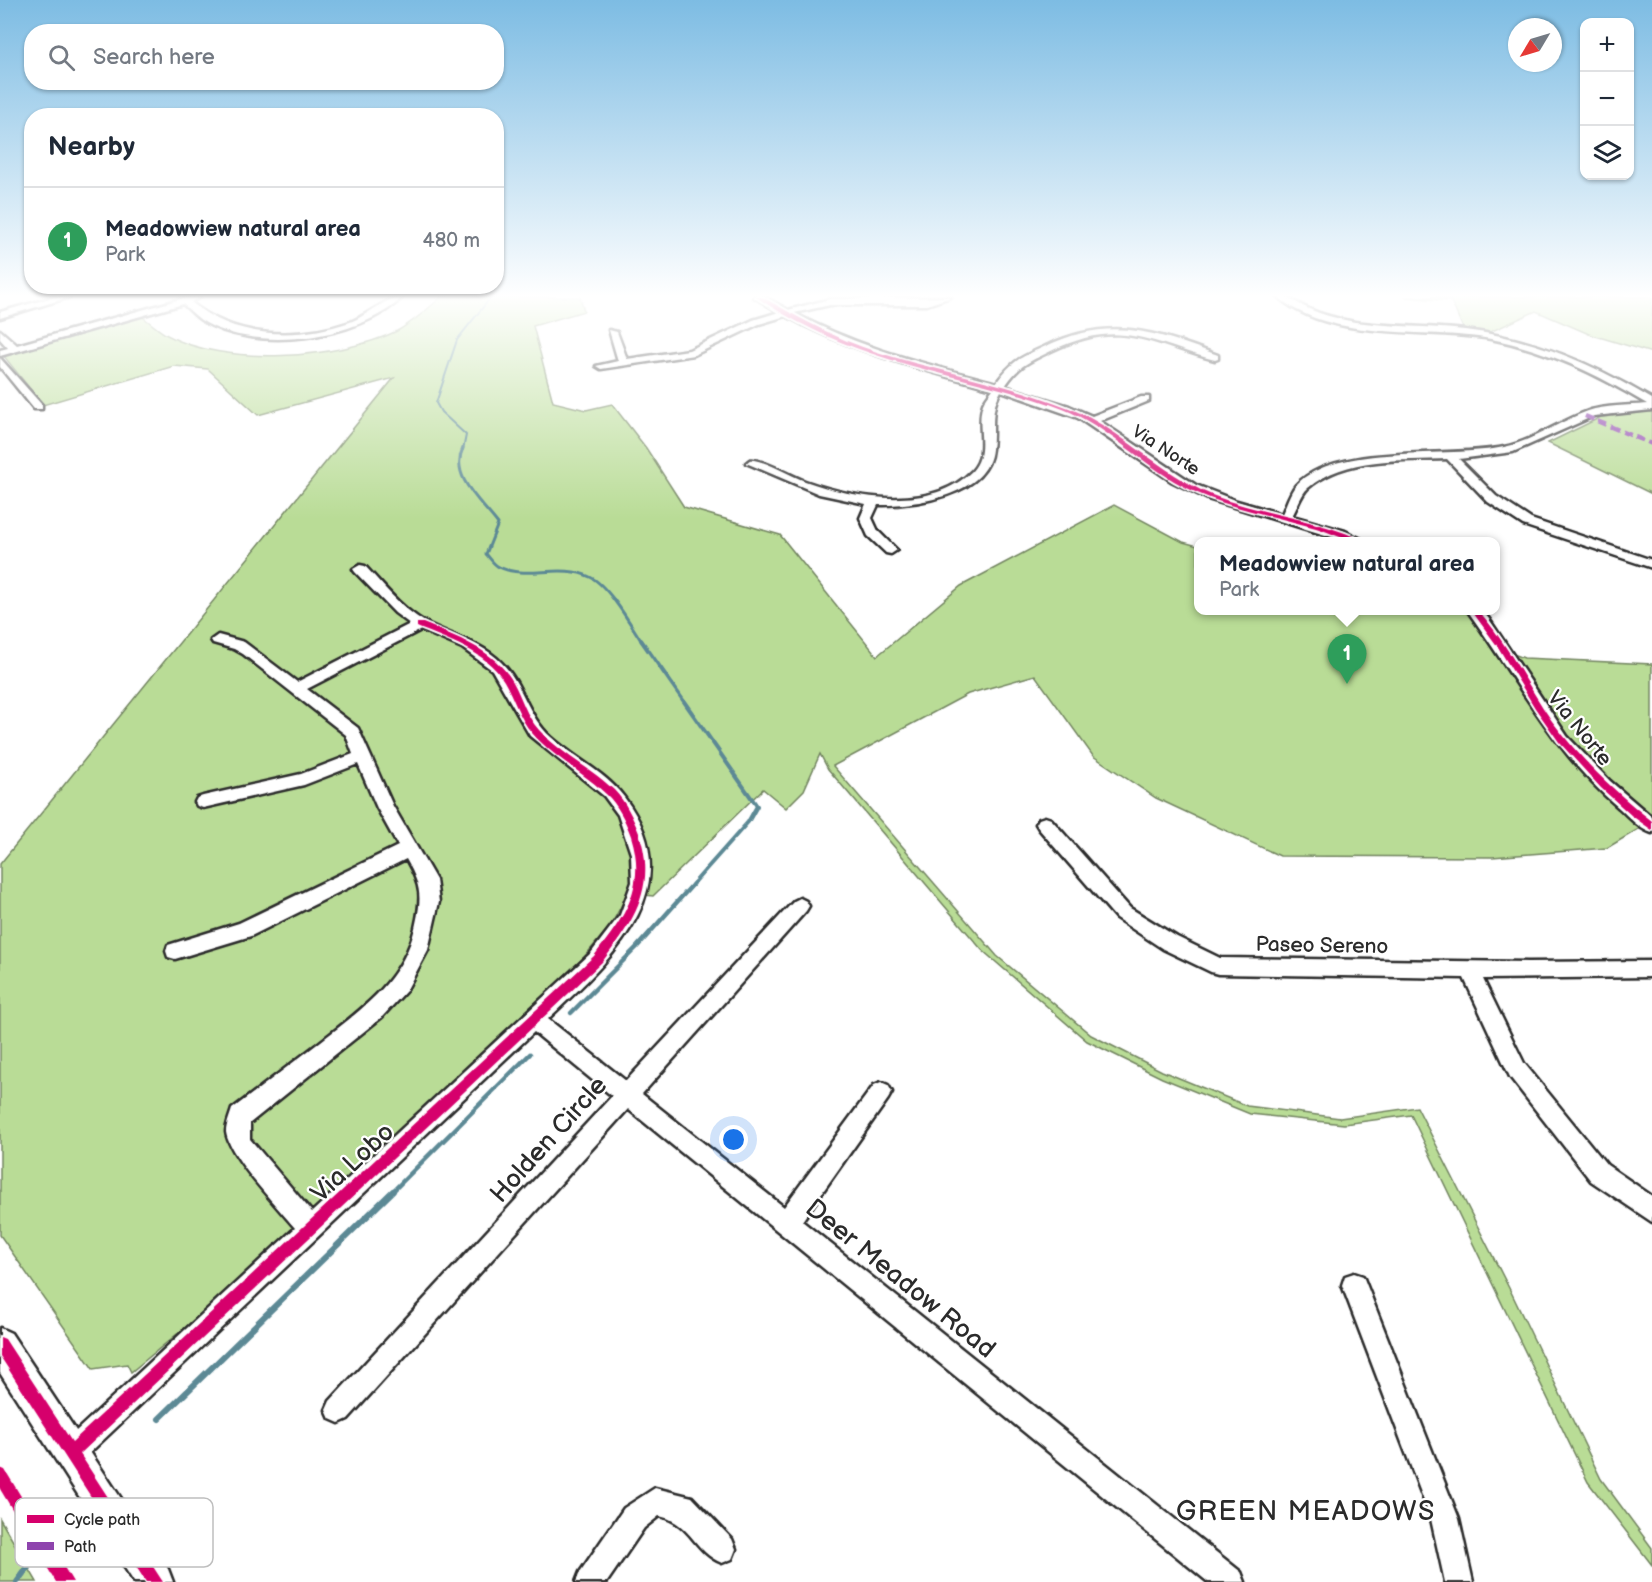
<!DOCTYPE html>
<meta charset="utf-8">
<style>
:root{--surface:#fff;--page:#f2f2f3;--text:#1f2937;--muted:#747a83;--line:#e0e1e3;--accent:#d1495b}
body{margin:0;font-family:"Balsamiq Sans",sans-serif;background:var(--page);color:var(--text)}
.controls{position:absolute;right:18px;top:18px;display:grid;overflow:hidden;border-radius:12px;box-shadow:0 2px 4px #0004}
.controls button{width:54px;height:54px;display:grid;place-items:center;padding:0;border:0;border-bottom:2px solid var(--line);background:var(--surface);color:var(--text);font:30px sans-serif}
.compass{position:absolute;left:1508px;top:18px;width:54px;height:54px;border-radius:50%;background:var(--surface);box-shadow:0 2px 4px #0004;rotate:232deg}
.you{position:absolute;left:734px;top:1140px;width:21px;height:21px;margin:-15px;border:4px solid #fff;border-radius:50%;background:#1a73e8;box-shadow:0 0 0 9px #1a73e833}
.badge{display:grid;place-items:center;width:39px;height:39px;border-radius:50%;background:var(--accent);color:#fff;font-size:20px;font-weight:700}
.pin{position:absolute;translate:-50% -50px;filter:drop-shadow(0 2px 3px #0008)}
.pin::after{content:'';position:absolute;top:32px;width:21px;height:18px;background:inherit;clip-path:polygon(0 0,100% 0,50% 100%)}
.popup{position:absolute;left:1194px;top:537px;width:306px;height:78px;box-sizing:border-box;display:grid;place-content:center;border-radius:12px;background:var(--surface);filter:drop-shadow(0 2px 4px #0005);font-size:20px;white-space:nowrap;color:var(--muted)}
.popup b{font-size:22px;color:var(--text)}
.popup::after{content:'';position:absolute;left:50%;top:100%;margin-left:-12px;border:12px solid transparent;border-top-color:var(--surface)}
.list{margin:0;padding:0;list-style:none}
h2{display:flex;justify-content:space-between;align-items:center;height:78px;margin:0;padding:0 24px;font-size:26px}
h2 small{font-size:20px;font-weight:400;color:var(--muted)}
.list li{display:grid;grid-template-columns:39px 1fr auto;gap:18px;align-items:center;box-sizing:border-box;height:108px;padding:0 24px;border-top:2px solid var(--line)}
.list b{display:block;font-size:22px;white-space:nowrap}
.list p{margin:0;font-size:20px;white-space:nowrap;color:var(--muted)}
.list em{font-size:20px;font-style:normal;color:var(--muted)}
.icon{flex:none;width:33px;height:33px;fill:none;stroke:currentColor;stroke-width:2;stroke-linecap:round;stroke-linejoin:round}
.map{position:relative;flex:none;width:1652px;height:1582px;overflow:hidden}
.search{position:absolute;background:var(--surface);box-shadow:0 2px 4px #0004;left:24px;top:24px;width:480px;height:66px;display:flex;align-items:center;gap:15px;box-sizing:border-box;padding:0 21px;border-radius:24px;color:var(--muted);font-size:22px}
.panel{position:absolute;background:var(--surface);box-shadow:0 2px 4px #0004;left:24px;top:108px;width:480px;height:186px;border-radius:24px}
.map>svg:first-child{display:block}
</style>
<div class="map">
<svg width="1652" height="1582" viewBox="0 0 1652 1582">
<rect width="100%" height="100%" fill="#fff"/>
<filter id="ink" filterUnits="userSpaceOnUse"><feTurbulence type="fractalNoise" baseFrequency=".0167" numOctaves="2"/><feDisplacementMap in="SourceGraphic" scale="12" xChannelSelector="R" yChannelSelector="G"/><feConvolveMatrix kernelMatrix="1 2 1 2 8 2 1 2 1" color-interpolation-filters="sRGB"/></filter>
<g filter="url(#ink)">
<!-- green -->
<g fill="#b9dc96" stroke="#728460" stroke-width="1.5">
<path d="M441,297H580L584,311L533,326L553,402L586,410L612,404L646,448L684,507L780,535L877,656L961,586L1114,505L1183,542L1198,546V610L1467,611L1497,648L1524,658L1652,664V821L1607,848L1492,857L1280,856L1156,798L1093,756L1035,675L968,694L833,766L997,956L1091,1035L1162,1071L1247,1106L1340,1118L1417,1107L1512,1294L1601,1479L1652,1548V1565L1588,1482L1411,1115L1344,1124L1250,1114L1162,1078L1087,1041L982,950L828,769L820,754L804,790L786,808L763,789L653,896L628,893L611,925L584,957L217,1301L131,1372L127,1364L93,1369L0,1235V864L394,378L258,415L208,369L174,366L43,405L3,355L141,316C150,322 158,330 167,335C224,367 340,359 397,331C413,322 427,310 441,297Z"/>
<polygon points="1405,297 1652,297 1652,353 1589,334 1536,311 1490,332 1463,328 1451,301"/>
<polygon points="1652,411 1652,494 1548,443 1601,417"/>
<polygon points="0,1519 37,1582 0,1582"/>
</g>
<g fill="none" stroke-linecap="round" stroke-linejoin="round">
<!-- stream-far4 -->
<polyline stroke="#5c8995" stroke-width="2" points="463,450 466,435 441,412 436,403 457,340 491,297"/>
<!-- stream-far3 -->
<path stroke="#5c8995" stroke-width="3" d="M463,448C449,477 482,502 498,524L486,554C490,558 494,565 499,567C526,580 562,563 590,577C608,585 631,625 642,642"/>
<!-- stream-far2 -->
<polyline stroke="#5c8995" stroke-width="4" points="641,640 757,806 748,822 692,885"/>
<!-- stream-far1 -->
<g stroke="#5c8995" stroke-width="4.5">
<polyline points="571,1013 636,948 694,883"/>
<polyline points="391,1193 530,1054"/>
</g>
<!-- stream -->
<g stroke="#5c8995" stroke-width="6">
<polyline points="159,1419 393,1191"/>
<polyline points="17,1582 28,1567"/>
</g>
<defs>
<g id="minor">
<polygon points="54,297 70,297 0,318 0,312"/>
<path d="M188,297H200L191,302C234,339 298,340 350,322C367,316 386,297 403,297C359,340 253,354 201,320C194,315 189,309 183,304L0,356V350L8,348L0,339V330L17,345Z"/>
<path d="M754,297H765L788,310L830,299L951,297L927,305H830L794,313C858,348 927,364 996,383C1014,359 1020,358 1046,346C1110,315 1156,332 1218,355V359L1215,360C1149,342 1120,317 1051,351C1029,362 1020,364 1005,386L1069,406L1092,416L1141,397H1149V401L1100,421L1196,485L1237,501L1282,514C1286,505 1290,492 1296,485C1336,442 1449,459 1504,447C1533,441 1560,421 1588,411C1605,405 1628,406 1647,404C1598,375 1548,350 1491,339C1425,327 1332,343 1278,297C1291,297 1296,303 1307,308C1322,315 1339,319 1355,322C1392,327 1428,326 1465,330C1533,338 1593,364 1652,399V410L1594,416L1513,452L1459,459L1496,496L1531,519L1652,560V568L1523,525L1488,502L1447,459C1401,461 1346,456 1308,488C1301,494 1297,508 1292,516L1345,531L1367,542H1348L1208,499L1171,481L1078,418L1001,391C989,411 995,427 992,449C988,496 914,506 878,505L872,518L878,531L897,550L891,554L886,553L868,536L860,518L866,504L819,494L746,463C750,460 749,459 754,460C771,463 789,475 805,481C853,498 931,513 972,471C990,452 975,426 983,404C985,399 989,394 993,389C921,369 851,352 786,316L759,324L694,355L601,369L596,366L618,361L609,330L617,332L627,359L689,350L753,320L779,312Z"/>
<polygon points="0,358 42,405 42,409 34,409 0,367"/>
<path d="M360,565L365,566C383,585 401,608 425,622C450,636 479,640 501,662C523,683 527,716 551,737C574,758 605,772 624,797C693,888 610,960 548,1019L626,1081L794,901L800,898L806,901L809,906L806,911L642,1094L784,1207L874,1085L881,1082L888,1085L892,1092L888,1099L802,1221L1241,1572L1245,1582H1208L628,1109L348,1419L339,1423L330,1419L326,1410L330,1401L612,1096L534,1032L80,1462L71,1466L62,1462L58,1453L62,1444L295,1228C278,1207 229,1157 226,1132C226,1125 230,1116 232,1109C260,1088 288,1066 316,1045C358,1012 402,983 415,928C422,897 422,887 406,859L251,936L175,959L168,957L166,951L168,945L239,923L398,846L377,808L358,764L304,785L203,808L197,806L195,802L197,798L203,796L301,774L353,754L346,735L243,654L234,649L213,643L211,640L218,635L244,642L297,682L410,624L395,613L355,572L353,569ZM421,630L462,648L492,670L530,736L604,796L618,815L631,854L632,882L620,915L591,953L312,1212L250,1139V1123L382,1017L406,991L428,950L439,902L436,880L393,806L358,728L307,689Z"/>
<path d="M1467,610H1482L1489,619L1567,736L1610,781L1652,817V833C1639,829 1629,817 1619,808C1554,753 1517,679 1467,610Z"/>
<polygon points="1045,817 1051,819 1130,908 1177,937 1220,958 1528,962 1652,961 1652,977 1483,979 1524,1063 1607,1165 1652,1196 1652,1222 1591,1181 1510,1077 1464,978 1218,974 1211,972 1163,949 1116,918 1039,829 1036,824 1039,819"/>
<polygon points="1354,1273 1363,1276 1459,1519 1473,1582 1445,1582 1431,1519 1342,1285 1345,1276"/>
<path d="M655,1488L692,1497L732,1539L736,1549L732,1559L722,1563C694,1552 691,1522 659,1516L644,1528L607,1582H576L580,1572L624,1508Z"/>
</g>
<polygon id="major" points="0,1328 11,1333 168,1569 173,1582 134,1582 0,1373"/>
</defs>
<!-- minor casing -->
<use href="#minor" stroke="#2b2b2b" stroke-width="5"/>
<!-- major casing -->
<use href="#major" stroke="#2b2b2b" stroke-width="5"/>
<!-- minor -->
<use href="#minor" fill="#fff" fill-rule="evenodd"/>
<!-- major -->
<use href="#major" fill="#fff" fill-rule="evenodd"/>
<!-- quiet -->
<polyline stroke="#8e44ad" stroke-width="4.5" stroke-dasharray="9 4.5" stroke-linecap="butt" points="1585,416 1652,444"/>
<defs>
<g id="cycleway">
<path d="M756,297H762C800,318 836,339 877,352C940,372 1008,383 1069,408C1121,429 1160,473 1212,495C1245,508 1279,514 1313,523C1330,528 1349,533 1364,542C1348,542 1332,533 1316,528C1268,514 1218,507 1174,481C1136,458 1105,426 1063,409C1001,385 934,375 870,353C831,340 791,320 756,297Z"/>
<path d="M1471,610H1478C1508,644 1527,685 1552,721C1580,759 1615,792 1652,821V830L1632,816L1601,788L1559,742L1535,708L1498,647Z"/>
<path d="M417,623H423C456,637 494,649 513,682C522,698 526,716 539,730C561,754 591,768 614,790C626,802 633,818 639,833C657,887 634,921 602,962L80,1454L163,1582H146L0,1356V1337L5,1339L72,1442L594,956C624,918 647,887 631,836C625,820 618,805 606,794C583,772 553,757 532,733C519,718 514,698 504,681C486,651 448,640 417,627Z"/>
<polygon points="0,1468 5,1470 73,1582 56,1582 0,1489"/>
</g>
</defs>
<!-- cycleway casing -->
<use href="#cycleway" stroke="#fff" stroke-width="4"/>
<!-- cycleway -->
<use href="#cycleway" fill="#d6006c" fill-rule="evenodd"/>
</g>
</g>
<!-- sky -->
<linearGradient id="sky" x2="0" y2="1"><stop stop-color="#7dbce3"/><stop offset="0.57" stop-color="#fff"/><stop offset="1" stop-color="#fff" stop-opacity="0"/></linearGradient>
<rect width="1652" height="519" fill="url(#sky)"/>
<g text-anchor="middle" stroke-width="4.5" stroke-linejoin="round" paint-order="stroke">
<!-- far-street labels -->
<g font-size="18" fill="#2b2b2b" stroke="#fff">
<text transform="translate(1166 450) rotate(33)" y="6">Via Norte</text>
</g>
<!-- street labels -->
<g font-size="21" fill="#2b2b2b" stroke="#fff">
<text transform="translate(1580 728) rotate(51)" y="7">Via Norte</text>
<text transform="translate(1322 945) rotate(1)" y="7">Paseo Sereno</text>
</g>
<!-- near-street labels -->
<g font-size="26" fill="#2b2b2b" stroke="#fff">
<text transform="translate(548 1139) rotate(-48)" y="9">Holden Circle</text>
<text transform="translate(352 1162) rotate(-43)" y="9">Via Lobo</text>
<text transform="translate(901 1278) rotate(39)" y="9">Deer Meadow Road</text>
</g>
<!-- near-neighbourhood labels -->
<g font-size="27" letter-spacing="1.5" fill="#2b2b2b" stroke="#fff">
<text x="1306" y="1520">GREEN MEADOWS</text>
</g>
</g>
<!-- legend -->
<rect x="15" y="1498" width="198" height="69" rx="9" fill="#fff" stroke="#bfbfbf" stroke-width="1.5"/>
<rect x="27" y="1515" width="27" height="8" fill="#d6006c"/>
<rect x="27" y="1542" width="27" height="8" fill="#8e44ad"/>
<g font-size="16" fill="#2b2b2b">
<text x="64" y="1525">Cycle path</text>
<text x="64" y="1552">Path</text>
</g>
</svg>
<div class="controls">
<button>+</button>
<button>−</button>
<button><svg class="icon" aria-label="layers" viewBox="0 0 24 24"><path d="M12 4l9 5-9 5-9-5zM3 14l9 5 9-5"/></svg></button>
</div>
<svg class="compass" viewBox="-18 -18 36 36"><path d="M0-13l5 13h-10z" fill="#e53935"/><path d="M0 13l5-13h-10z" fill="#747a83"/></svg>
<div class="you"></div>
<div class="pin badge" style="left:1347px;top:684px;background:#2e9e5b">1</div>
<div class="popup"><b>Meadowview natural area</b>Park</div>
<div class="search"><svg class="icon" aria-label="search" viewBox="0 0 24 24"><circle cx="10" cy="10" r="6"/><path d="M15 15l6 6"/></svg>Search here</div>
<section class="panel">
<h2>Nearby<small></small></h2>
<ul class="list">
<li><span class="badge" style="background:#2e9e5b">1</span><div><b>Meadowview natural area</b><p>Park</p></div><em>480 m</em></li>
</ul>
</section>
</div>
